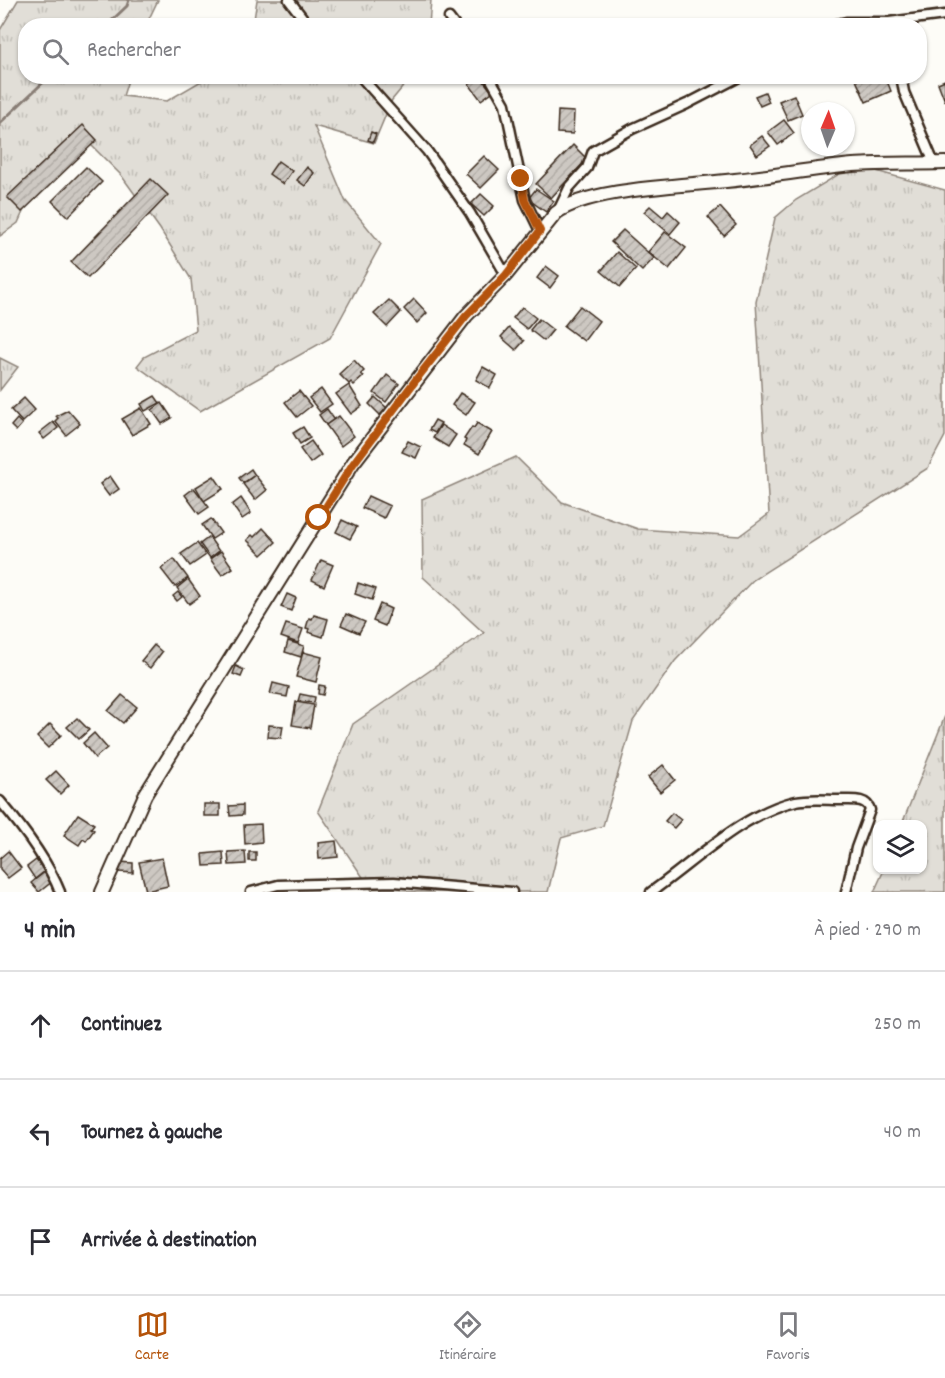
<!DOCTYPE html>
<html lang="fr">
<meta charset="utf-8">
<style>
:root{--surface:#fff;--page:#f7f7f7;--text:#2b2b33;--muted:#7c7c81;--line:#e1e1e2;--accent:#b45309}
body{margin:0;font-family:Dekko,sans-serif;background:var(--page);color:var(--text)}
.controls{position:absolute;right:18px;bottom:18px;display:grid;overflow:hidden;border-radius:12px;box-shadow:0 2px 4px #0004}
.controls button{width:54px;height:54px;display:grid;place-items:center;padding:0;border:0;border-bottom:2px solid var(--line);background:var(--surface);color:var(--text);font:30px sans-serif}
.compass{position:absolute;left:801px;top:102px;width:54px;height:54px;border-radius:50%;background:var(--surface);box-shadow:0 2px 4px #0004;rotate:2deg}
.stop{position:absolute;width:18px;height:18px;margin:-14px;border:4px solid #b45309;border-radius:50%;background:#fff}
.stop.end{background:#b45309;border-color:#fff;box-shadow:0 2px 6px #0008}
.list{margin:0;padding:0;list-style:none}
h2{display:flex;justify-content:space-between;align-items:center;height:78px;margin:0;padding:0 24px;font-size:26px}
h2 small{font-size:20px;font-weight:400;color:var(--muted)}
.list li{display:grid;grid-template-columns:39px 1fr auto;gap:18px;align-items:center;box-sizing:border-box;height:108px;padding:0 24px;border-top:2px solid var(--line)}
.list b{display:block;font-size:22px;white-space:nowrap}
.list em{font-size:20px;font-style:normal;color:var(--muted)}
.icon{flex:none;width:33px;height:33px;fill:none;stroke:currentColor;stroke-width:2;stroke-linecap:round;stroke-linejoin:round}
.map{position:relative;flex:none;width:945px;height:892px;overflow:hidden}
.search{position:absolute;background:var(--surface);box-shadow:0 2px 4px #0004;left:18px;right:18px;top:18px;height:66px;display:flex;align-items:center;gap:15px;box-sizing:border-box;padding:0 21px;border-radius:24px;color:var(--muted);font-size:22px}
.sheet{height:402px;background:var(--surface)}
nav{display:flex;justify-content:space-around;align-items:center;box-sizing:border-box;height:84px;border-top:2px solid var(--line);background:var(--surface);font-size:16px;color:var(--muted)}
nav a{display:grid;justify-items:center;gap:3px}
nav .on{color:var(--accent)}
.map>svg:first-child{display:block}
</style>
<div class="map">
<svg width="945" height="892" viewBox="0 0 945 892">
<defs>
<pattern id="grass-tufts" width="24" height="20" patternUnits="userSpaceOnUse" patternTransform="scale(1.5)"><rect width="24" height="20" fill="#e1ded7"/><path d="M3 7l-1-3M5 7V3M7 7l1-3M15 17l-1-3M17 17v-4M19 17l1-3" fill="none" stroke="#c2bfb8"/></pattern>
<pattern id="building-hatch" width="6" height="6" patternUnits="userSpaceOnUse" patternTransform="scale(1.5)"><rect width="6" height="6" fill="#cdc8c2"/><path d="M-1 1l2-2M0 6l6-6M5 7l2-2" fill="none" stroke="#b1aca6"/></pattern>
</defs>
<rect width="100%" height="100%" fill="#fdfcf7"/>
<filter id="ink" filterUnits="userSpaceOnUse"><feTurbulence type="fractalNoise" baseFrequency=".0167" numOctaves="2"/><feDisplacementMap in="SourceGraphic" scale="12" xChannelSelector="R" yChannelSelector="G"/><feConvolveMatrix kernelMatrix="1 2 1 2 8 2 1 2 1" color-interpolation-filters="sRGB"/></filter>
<g filter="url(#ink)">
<!-- grass -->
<g fill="url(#grass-tufts)" stroke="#8e847a" stroke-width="1.5">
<polygon points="18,0 158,0 146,25 26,26 26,76 129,77 123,96 167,101 208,77 411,77 392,100 374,143 314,126 345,200 381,244 330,338 200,411 137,366 144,357 196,330 191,279 160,229 121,175 78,132 44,165 18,223 0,236 0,30"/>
<polygon points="257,0 431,0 429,25 253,26"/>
<polygon points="854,165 945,190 945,436 928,468 753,580 675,661 633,721 603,826 561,838 548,892 373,892 318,811 353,724 484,633 423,577 422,499 516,457 562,502 638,529 739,536 769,514 756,302 775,218 796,200"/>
<polygon points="0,358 18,367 0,390"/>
<polygon points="945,716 945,892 874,892 884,870 922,870 922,824 902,824"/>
</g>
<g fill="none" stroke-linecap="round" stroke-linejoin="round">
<!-- stream -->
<g stroke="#887d74" stroke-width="3">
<polyline points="106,26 127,6 129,0"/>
<polyline points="0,123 50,76"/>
</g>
</g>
<!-- building -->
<g fill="url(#building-hatch)" stroke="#3b2a1e" stroke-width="1.5">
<polygon points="480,76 492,92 481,100 469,84"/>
<polygon points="864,76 885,76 891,91 866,102 856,80"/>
<polygon points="945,80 945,101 938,83"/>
<polygon points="765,92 769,102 760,106 755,96"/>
<polygon points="794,95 802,114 788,120 779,101"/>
<polygon points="558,111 574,112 573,134 557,133"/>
<polygon points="784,120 794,133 778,145 768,132"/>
<polygon points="83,125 97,140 22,212 7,197"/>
<polygon points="371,132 376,134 373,142 368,140"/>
<polygon points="762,136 770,146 757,155 750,145"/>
<polygon points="573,145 587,159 551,198 536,184"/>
<polygon points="484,156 499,170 481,188 466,174"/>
<polygon points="278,161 292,171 283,184 269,174"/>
<polygon points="86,167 102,182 68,217 52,201"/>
<polygon points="307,167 314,173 305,186 297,180"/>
<polygon points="151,179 168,195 88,278 71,262"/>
<polygon points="536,189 554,201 546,212 528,199"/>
<polygon points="481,194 494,206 484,216 471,204"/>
<polygon points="650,206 663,217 668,211 680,222 670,234 644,212"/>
<polygon points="720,207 736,225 724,236 708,217"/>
<polygon points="623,230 654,258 642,271 611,242"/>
<polygon points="665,232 686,248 669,269 648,252"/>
<polygon points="617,252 636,269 620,287 601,271"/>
<polygon points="546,266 559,276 550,288 537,278"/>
<polygon points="414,299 427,313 417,323 404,309"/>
<polygon points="389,300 401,312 387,327 374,314"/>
<polygon points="580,306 599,321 584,341 564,326"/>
<polygon points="522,307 536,318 527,329 513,318"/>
<polygon points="539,319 553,330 544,341 530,330"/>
<polygon points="509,328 524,341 516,350 501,337"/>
<polygon points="354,360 364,371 361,374 364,376 354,385 351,382 349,384 339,374"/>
<polygon points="483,367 497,375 490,388 476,380"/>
<polygon points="387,375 399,384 386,402 374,393"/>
<polygon points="349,385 362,406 351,414 336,394"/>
<polygon points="321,389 332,404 320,412 309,398"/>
<polygon points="299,391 311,406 297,417 285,402"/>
<polygon points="460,393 475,402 466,415 452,405"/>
<polygon points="155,396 160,403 145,411 141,404"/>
<polygon points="375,397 387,408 380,415 369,404"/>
<polygon points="24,398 35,410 22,422 11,410"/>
<polygon points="162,403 172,418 162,424 152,410"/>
<polygon points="141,408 151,424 132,435 122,419"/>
<polygon points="327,409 334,419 326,425 319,415"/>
<polygon points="68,410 80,424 66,435 55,421 58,418 56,416"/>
<polygon points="339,416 354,436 341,446 326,425"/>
<polygon points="17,419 22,424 16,431 11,426"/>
<polygon points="435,420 441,423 435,433 429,430"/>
<polygon points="53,422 58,428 44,439 39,433"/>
<polygon points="477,423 492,432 479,454 464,445 466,440 464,439 472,427 474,428"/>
<polygon points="441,425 456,435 448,447 433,438"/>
<polygon points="303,427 310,438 300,444 293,433"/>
<polygon points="311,441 321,455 310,463 300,449"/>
<polygon points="408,441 421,447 416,458 402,452"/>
<polygon points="251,469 255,475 243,483 239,478"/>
<polygon points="255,475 267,490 255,500 243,484"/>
<polygon points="110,476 119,489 109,496 100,484"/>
<polygon points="214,476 223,489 204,501 196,487"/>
<polygon points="194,488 209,507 199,514 185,495"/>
<polygon points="368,496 390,506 384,518 362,508"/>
<polygon points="241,498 251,513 242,519 232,505"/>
<polygon points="211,519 221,533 212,539 202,525"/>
<polygon points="342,520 357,527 350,539 336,532"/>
<polygon points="263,528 276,542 262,555 247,540 252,535 254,537"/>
<polygon points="209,537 219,551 210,558 200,544"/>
<polygon points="197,543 206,555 190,566 181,554"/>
<polygon points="221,551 233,568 222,575 210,559"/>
<polygon points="174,559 188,578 175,587 161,569"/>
<polygon points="321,560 333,565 324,586 312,580"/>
<polygon points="188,579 200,596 189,604 177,588"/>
<polygon points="358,583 376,589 372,600 355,594"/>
<polygon points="178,592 182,597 177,601 173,596"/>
<polygon points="287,594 296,598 291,611 281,607"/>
<polygon points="380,604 391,609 385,626 373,621"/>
<polygon points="346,614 365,622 359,633 341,625"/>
<polygon points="314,615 328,619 323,637 308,632 309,629 306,628 309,618 312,619"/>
<polygon points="286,624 303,629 298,643 281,637"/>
<polygon points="288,641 304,646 301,657 285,652"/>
<polygon points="154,645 162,652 150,668 141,661"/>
<polygon points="303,652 322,657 316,682 296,677"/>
<polygon points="236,666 244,670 241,677 233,674"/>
<polygon points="273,683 289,687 287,697 270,694"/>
<polygon points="319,685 325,686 323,695 318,694"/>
<polygon points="300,694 315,697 314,703 298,701"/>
<polygon points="122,695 137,707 123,723 108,711"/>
<polygon points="296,702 314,705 310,728 292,725"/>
<polygon points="77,718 89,730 79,739 67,727"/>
<polygon points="50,724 61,735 48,748 37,737"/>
<polygon points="269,725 283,726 281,738 268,737"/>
<polygon points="94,733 107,748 95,758 83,743"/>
<polygon points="663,765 675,780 660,792 648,777"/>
<polygon points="56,771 69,785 60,794 46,780"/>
<rect x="204" y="804" width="16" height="12"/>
<polygon points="243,805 243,815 230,816 229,806"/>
<polygon points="672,813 681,820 674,828 665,821"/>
<polygon points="78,814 94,824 91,828 94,830 86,841 83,839 79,845 64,835"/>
<polygon points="261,824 262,842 245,844 244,825"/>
<polygon points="336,841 338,857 319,859 318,843"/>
<polygon points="8,851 21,868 8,878 0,869 0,858"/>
<polygon points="245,851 246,864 229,865 228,852"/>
<polygon points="223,852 224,865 204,866 203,854"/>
<rect x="249" y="852" width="7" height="9"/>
<polygon points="162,858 168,886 146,891 139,862"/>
<polygon points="36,860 45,871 35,879 27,867"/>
<polygon points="119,862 133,863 133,873 119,872"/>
<polygon points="46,871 53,881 39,892 31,883"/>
</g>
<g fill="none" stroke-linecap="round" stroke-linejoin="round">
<defs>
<g id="street">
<polyline points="289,0 309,26"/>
<polyline points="449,18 455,26"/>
<polyline points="828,26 846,22 889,22 945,15"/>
<polyline points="360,76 427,151 470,213 506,275"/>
<polyline points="489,76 505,104 525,200 540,231"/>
<polyline points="901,76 904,92 934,163"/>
<polyline points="558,211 569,188 587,168 593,151 632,129 687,104 741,76"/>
<path d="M0,801C23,828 47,859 60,892"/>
<polyline points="251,892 278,885 394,882 512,892"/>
<path d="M651,892C695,861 743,813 796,801C811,798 827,800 842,800C852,800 867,798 870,810L856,848L846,892"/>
</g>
<path id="secondary" d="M102,892L145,795L353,463L466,316L506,275L556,213C588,188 684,186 726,181C768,177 811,169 853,165C884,163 914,164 945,163"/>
</defs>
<!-- street casing -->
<use href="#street" stroke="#3b2a1e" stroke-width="13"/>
<!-- secondary casing -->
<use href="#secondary" stroke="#3b2a1e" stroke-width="16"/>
<!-- street -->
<use href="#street" stroke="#fdfcf7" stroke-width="8"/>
<!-- secondary -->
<use href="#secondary" stroke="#fdfcf7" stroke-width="12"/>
</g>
</g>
<g fill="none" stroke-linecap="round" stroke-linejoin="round" filter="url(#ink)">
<!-- route -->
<polyline stroke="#b45309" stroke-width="8" points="319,518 353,464 418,377 466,316 506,275 540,231 525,200 521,179"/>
</g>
</svg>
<div class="controls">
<button><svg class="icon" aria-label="layers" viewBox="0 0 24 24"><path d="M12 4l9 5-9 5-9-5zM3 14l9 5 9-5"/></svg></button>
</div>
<svg class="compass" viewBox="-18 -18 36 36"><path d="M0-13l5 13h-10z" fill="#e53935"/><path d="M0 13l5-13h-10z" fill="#7c7c81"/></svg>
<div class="stop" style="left:319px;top:518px"></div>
<div class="stop end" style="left:521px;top:179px"></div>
<div class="search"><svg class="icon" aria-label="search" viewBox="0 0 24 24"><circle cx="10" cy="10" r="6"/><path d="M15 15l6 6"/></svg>Rechercher</div>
</div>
<section class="sheet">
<h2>4 min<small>À pied · 290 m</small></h2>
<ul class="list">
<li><svg class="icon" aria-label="ahead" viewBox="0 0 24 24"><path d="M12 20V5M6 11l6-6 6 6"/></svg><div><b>Continuez</b></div><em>250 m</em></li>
<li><svg class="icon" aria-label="left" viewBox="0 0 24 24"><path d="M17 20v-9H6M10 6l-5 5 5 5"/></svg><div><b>Tournez à gauche</b></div><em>40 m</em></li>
<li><svg class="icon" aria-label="arrive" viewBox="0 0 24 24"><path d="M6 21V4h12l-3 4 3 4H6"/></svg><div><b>Arrivée à destination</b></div></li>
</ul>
</section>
<nav>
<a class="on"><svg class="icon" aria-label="map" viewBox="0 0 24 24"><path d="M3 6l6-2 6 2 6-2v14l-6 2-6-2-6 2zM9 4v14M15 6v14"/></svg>Carte</a>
<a><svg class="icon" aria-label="directions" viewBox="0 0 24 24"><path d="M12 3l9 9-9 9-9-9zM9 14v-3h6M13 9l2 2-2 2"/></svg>Itinéraire</a>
<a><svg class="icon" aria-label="saved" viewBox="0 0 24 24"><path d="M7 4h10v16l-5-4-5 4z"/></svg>Favoris</a>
</nav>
